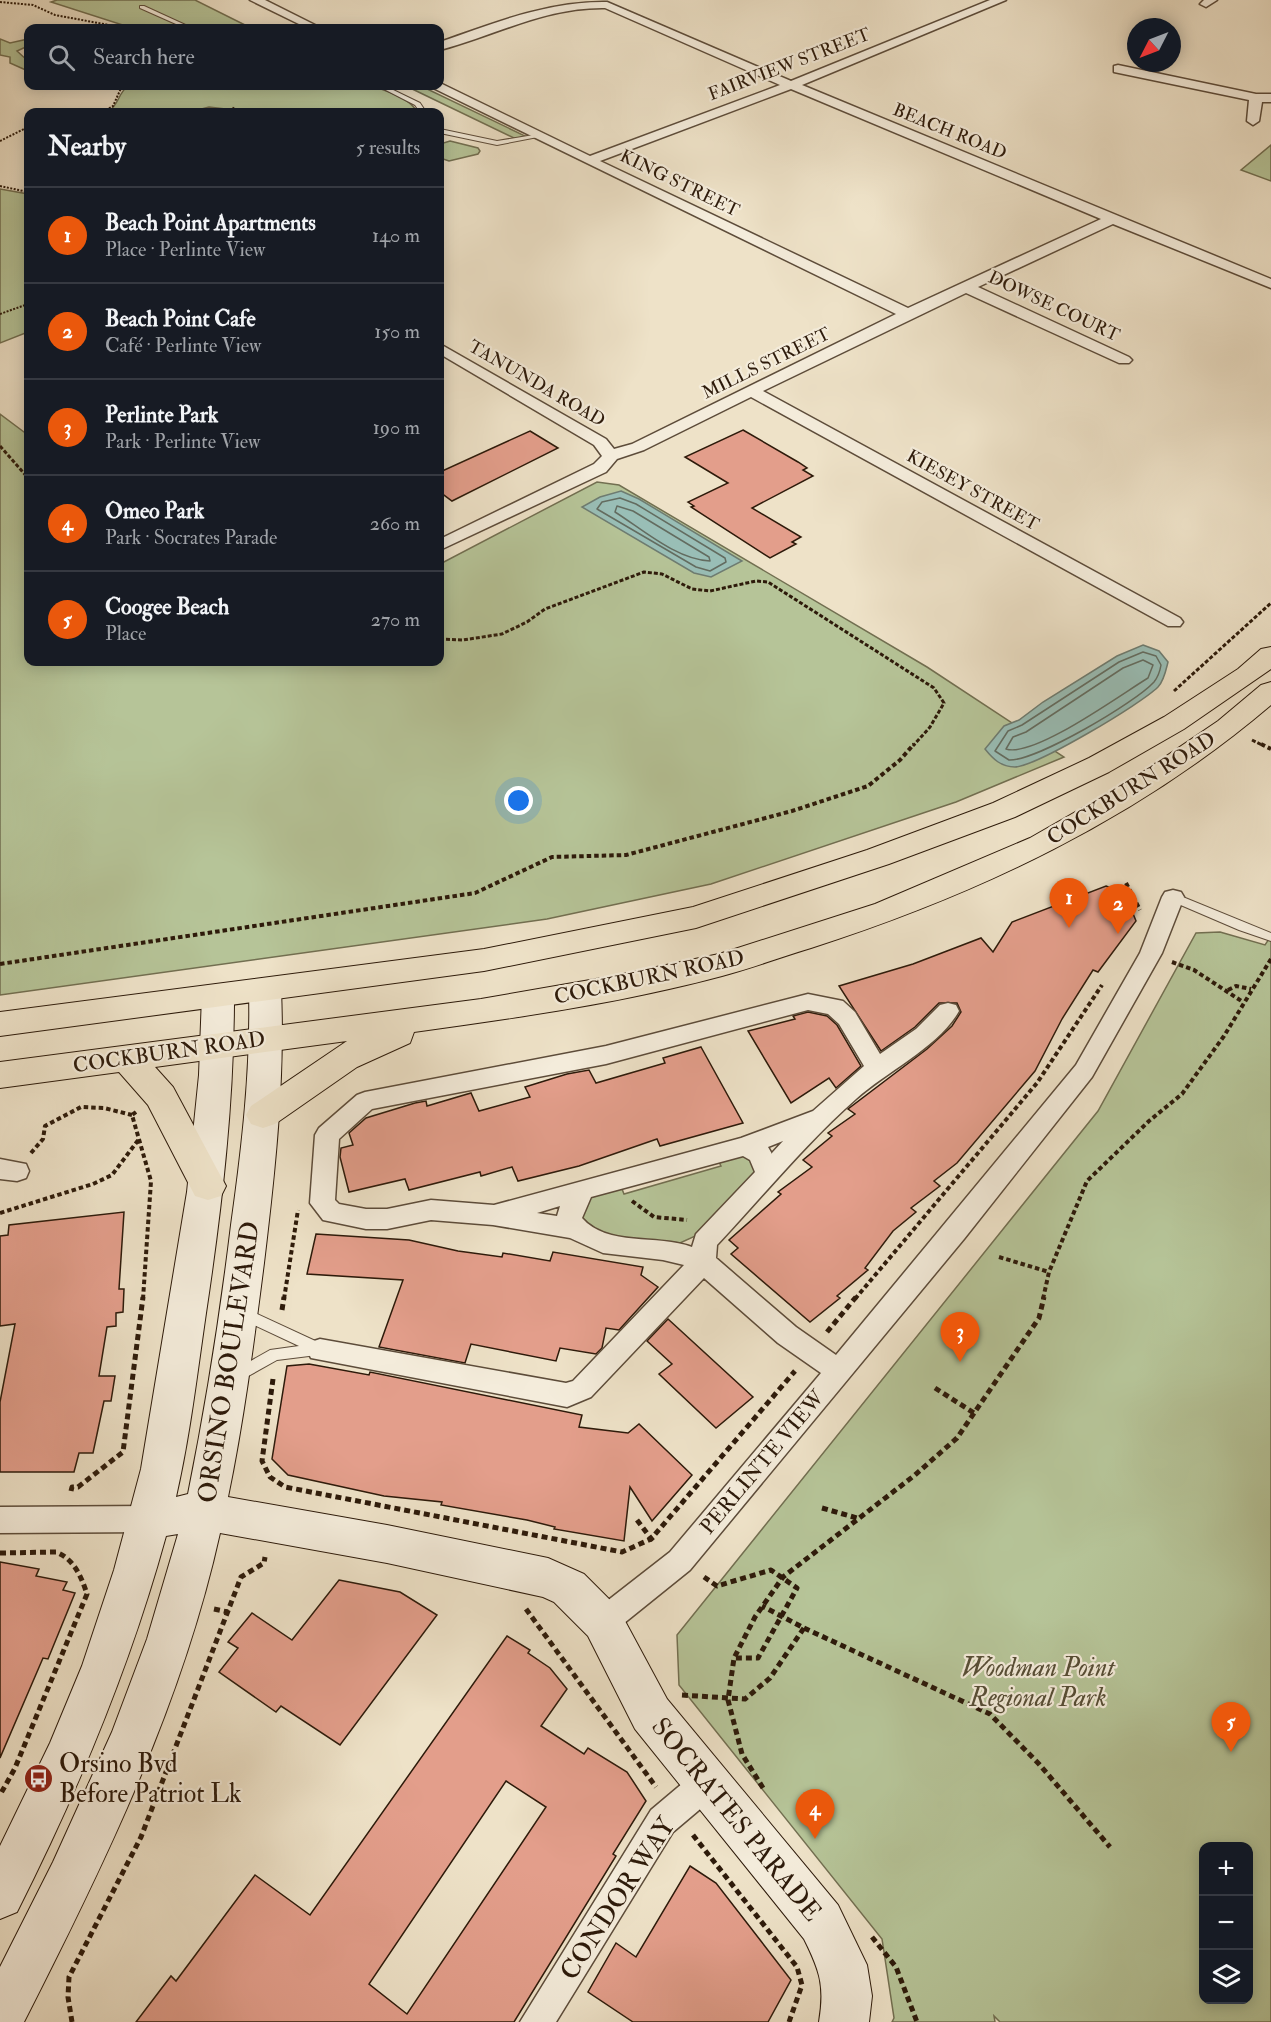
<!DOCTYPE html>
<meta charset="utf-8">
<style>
:root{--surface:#171b24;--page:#20242c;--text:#f1f3f6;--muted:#9ea1a6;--line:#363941;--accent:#ea580c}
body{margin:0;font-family:"IM FELL Double Pica",serif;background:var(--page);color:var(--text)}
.controls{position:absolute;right:18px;bottom:18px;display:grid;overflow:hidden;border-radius:12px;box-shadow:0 3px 15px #0003}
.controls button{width:54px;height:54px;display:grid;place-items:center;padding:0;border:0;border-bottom:2px solid var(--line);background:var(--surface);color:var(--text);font:30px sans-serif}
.compass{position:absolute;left:1127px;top:18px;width:54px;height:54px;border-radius:50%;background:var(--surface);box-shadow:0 3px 15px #0003;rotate:228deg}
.you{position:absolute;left:519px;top:801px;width:21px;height:21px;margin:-15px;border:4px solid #fff;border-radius:50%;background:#1a73e8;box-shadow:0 0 0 9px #1a73e833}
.badge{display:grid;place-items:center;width:39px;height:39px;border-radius:50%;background:var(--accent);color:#fff;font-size:20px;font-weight:700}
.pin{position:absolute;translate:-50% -50px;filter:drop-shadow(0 2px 3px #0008)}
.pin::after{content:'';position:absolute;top:32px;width:21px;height:18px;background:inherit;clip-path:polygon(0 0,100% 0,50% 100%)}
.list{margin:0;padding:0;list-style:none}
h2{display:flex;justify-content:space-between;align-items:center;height:78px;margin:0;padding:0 24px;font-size:26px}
h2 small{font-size:20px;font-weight:400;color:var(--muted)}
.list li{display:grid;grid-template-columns:39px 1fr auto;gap:18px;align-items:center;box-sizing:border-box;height:96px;padding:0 24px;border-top:2px solid var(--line)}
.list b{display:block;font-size:22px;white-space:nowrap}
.list p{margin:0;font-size:20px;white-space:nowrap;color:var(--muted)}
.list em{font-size:20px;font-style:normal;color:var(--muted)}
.icon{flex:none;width:33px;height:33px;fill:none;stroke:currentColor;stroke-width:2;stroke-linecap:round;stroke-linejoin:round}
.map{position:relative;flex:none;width:1271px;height:2022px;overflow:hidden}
.search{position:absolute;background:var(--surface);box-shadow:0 3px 15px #0003;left:24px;top:24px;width:420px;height:66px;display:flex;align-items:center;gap:15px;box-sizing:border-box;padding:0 21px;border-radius:12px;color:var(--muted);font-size:22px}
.panel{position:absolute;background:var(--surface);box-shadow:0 3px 15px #0003;left:24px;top:108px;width:420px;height:558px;border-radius:12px}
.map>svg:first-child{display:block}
</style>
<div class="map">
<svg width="1271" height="2022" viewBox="0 0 1271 2022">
<rect width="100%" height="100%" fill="#eee2c8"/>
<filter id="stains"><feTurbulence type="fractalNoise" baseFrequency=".00333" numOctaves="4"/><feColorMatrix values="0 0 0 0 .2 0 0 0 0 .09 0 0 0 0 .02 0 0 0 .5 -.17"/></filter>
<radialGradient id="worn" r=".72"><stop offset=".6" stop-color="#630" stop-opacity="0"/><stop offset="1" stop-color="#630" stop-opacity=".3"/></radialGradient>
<!-- green -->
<g fill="#b6c498" stroke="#726f51" stroke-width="1.5" fill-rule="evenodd">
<polygon points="57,0 195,0 251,28 132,28 51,2"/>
<polygon points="0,39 10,43 28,39 28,46 17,51 28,61 28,71 10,63 10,57 0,55"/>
<path d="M128,86H371C385,90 411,99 417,112H234L235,110L209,107L190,112H108C119,105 118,93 128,86Z"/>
<polygon points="406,86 421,86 525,136 516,139"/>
<polygon points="450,141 478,148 480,151 478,154 449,161 440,158 440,144"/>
<polygon points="1271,145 1271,181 1241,170"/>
<polygon points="0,189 28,194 28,332 0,343"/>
<polygon points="0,414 28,435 28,662 440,662 440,564 597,482 619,485 927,667 1064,757 956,802 711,884 547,919 0,995"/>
<path d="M1220,932L1265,945L1271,936V2022H1000L994,2016L995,2022H892L894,2018L882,1939L679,1685L677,1635L1098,1111L1196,933ZM1204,1846H1248V2000H1204Z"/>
<path d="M743,1156L751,1161L757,1173L702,1233L680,1243C662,1241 601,1237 589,1229C582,1224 581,1216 579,1208L592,1194L620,1184L624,1194L721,1166L717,1158Z"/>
</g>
<!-- water -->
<g fill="#99beb6" stroke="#6e7c71" stroke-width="1.5">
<polygon points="621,491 639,499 742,561 711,577 694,573 582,507 600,497"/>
<path d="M1143,645L1159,651L1168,662C1166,670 1164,681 1158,687C1141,704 1037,766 1015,767C1001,767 993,759 985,749L1004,726L1019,720L1043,702L1117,656Z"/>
</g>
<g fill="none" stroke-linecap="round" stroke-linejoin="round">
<!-- shore -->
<g stroke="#636c60" stroke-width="1.5">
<polygon points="620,498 636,504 725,558 726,562 710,571 696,567 597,509 602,502"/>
<path d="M617,506L633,511L709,557L710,561C677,560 642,529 615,512Z"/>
<path d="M1143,652L1156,656L1161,665C1160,671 1158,677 1154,682C1135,703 1036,761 1009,760L995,751L1008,731L1022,725L1119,662Z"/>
<path d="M1143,660L1153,665L1148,678C1120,695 1034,758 1006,749L1013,737L1026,732L1123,668Z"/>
</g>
</g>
<!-- building -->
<g fill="#e39e8b" stroke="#2d1a0a" stroke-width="1.5" fill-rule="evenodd">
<polygon points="743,430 798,462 807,468 803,470 813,476 752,508 801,537 792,542 796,544 770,558 691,507 694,506 688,502 728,483 685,457"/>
<polygon points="530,431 558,448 452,501 440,492 440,472"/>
<polygon points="1106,886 1125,894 1136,921 1098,972 1093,970 1062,1019 1035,1071 957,1163 934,1181 940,1186 911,1208 916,1212 893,1231 865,1268 868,1270 837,1296 840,1298 810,1322 731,1254 738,1248 729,1240 781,1194 778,1192 812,1167 803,1160 832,1136 828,1133 855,1114 848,1109 927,1049 952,1026 961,1012 957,1003 939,1003 915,1027 881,1051 839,986 913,964 981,938 993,952 1012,922"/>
<polygon points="808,1012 827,1016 837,1025 861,1066 836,1088 829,1078 791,1103 748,1031 795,1019 793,1016"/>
<polygon points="701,1047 743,1123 660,1146 657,1139 579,1166 518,1181 512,1167 481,1176 480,1172 409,1190 405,1179 349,1192 340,1157 341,1148 353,1145 349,1133 366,1118 415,1103 426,1101 427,1106 471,1093 479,1111 530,1097 525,1087 567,1074 589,1070 596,1083 665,1063 663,1058"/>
<polygon points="124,1212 119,1289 124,1289 123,1312 116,1313 116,1326 107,1327 99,1376 115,1376 111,1401 104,1401 93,1453 79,1453 74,1472 0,1472 0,1402 15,1324 0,1326 0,1236 8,1235 9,1225"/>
<polygon points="316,1234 409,1240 458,1251 502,1257 503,1253 550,1261 553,1252 643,1267 641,1275 658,1287 619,1330 606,1328 602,1348 596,1354 560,1348 556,1361 471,1344 465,1363 379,1347 403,1280 307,1274"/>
<polygon points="668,1319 753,1397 716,1428 659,1374 672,1364 647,1341"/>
<polygon points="309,1364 369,1375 370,1372 582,1415 579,1427 628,1433 639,1424 692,1475 652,1521 630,1487 624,1541 554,1529 555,1527 527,1520 441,1505 442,1502 384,1496 288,1475 272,1459 287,1366"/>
<polygon points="0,1562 39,1569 36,1576 67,1582 63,1590 75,1593 48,1659 43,1658 0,1758"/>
<polygon points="339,1580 400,1592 437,1615 340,1745 281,1706 276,1712 219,1672 238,1648 228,1642 252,1613 292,1640"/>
<path d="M507,1636L530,1650L528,1653L550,1668L567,1689L541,1726L584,1754L588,1748L627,1772L646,1801L613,1854L616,1856L514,2022H136L171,1976L176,1981L255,1875L310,1915ZM506,1781L546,1807L407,2014L369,1984Z"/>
<polygon points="690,1866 716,1883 791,1980 768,2022 633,2022 588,1992 616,1943 636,1957"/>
</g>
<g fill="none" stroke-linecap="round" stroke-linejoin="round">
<defs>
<g id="lane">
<polygon points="140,6 144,6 192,28 185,28 140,8"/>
<polygon points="309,24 312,26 311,27 297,28"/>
<polygon points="378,86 385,86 420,103 426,112 420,112 415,105"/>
<polygon points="440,129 497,141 540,134 543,136 497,145 440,133"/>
<polygon points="1173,893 1271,933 1271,941 1239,930 1169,900 1167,897"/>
<polygon points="242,1307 324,1345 327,1350 325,1354 277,1360 243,1379 238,1381 233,1379 231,1375 233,1371 270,1350 299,1346 237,1317 235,1313 237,1309"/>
</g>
<g id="street">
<polygon points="250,0 265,0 321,28 307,28"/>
<path d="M990,0H1006L802,85L1271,279V288L1113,224L978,287L1129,357L1132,360L1129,363H1119L966,293L763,391L1180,618L1183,622L1180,626H1168L751,397L644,450L617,459L606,472L440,550V539L594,464L602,456L594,445L440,354V344L606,439L614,449L632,444L896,314L429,86L440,83L590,156L780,85L605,8C546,7 496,35 440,50V42C494,23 548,1 607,2L791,81ZM791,89L1101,219L908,308L600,161Z"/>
<polygon points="1204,0 1217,0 1206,7 1200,4"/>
<polygon points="1118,65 1256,94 1271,94 1271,102 1262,102 1259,121 1253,125 1247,121 1249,100 1114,72 1114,66"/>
<path d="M1173,890L1181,892L1184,897L1162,953L1092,1077L964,1239L690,1570L613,1632L603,1636L593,1632L588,1622L593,1612L670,1552L821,1373L778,1343L704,1278L591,1397L567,1407L311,1358L307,1350L311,1342L320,1339L566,1383L573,1381L684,1265L663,1260L603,1253L570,1238L493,1225L431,1220L387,1229H366L323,1220L310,1203L315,1135L319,1128L357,1095L365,1092L606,1046L808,994L843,1001L855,1012L880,1054L916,1029L940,1005L948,1003L956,1005L959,1011C939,1047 887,1071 856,1099C806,1143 763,1196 717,1245L716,1258L796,1327L836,1355L1076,1065L1140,953L1162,897L1165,892ZM808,1010L828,1014L839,1024L864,1066L813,1111L741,1138L494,1205L431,1200L387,1209H366L339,1204L335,1200L339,1139L372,1109L606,1064ZM783,1141L772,1153V1154L768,1147ZM743,1156L750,1160L755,1172L696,1234L692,1247C658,1234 607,1247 582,1218L591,1197ZM560,1206L557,1216L537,1213Z"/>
<polygon points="0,1159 26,1164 29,1171 26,1178 17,1181 0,1179"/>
<polygon points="150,1506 160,1510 164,1519 160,1528 150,1532 0,1533 0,1507"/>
<polygon points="707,1768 718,1772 722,1783 718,1794 673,1832 556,2022 520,2022 651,1810 696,1772"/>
</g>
<path id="secondary" d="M265,978L277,982L281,990C285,1081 275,1172 264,1263C254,1341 244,1420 228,1497L387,1525L548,1558L584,1574L618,1608L667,1699L838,1905L867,1965L872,1996L869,2022H819C825,1986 820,1971 804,1939L635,1729L588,1636L554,1602L543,1597L387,1563L220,1533C182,1705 103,1867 24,2022H0V1967L53,1862L112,1732L147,1639L178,1534L166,1536C130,1667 78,1791 17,1912L0,1919V1846L50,1743L82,1666L114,1570L141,1469L187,1192L199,1075L202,996L206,988L218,984L230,988L234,996C234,1103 222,1207 206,1313C197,1375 190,1436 176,1497L188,1494C206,1405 220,1316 231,1225C242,1147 251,1069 249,990L253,982Z"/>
<g id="primary">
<polygon points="1271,647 1271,669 1184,729 1109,772 1015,817 889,864 696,928 484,971 0,1036 0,1012 484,949 693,907 867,850 993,803 1089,758 1164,717 1238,669 1261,649"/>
<path d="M1271,682V705C1136,820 978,894 811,948C781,957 752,968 722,976C621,1003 517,1018 414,1032L410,1043L357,1067L275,1124L263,1128L251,1124L246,1115L251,1106L347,1041L155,1067L173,1087L226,1186L221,1196L208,1200L195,1196L148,1105L119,1072L0,1088V1062L481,999L613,976L719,954L875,904L1030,838L1131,780L1218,721L1261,685Z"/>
</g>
</defs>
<!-- lane casing -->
<use href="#lane" stroke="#5d4c3a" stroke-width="2"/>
<!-- street casing -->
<use href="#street" stroke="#5d4c3a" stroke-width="3"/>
<!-- secondary casing -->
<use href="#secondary" stroke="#2d1a0a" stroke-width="2"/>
<!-- primary casing -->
<use href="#primary" stroke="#2d1a0a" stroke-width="2"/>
<!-- path-far3 -->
<g stroke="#2d1a0a" stroke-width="2" stroke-dasharray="2 1.5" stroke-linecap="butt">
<polyline points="0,2 33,5 55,15 125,28"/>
<polyline points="225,28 230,27 228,28"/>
<polyline points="103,112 113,106 122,86"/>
<polyline points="231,112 234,107"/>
<polyline points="0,141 28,127"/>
<polyline points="440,174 443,173"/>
<polyline points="0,186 28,192"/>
<polyline points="0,314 28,304"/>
</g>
<!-- path-far2 -->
<g stroke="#2d1a0a" stroke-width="3" stroke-dasharray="4 2" stroke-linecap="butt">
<polyline points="0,446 28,478"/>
<polyline points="440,639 463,640 502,634 527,622 545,609 644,572 662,574 692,589 710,591 756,581 768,582 934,688 944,703 930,727 913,746"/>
<polyline points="1174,691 1271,603"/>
<polyline points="1252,740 1264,746"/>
</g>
<!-- path-far1 -->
<g stroke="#2d1a0a" stroke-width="4" stroke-dasharray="4.5 3" stroke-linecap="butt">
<polyline points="1261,744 1271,749"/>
<polyline points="1126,883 1140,910"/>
<polyline points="1172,962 1194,970 1243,1002"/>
<polyline points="0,964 475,893 552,857 626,855 792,811 868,786 900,760 914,744"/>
<polyline points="1228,990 1236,986 1251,989"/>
<polyline points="136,1112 132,1115 151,1181 143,1299"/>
<polyline points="31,1153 43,1139 45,1126 81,1107 104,1108 132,1115"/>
<polyline points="632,1201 654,1217 687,1220"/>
<polyline points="0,1213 93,1184 112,1175 139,1139"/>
<polyline points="999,1257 1049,1272"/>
<polyline points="284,1299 298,1210"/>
<polyline points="855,1299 1037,1083 1102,985"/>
<polyline points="1043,1299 1049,1272 1087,1181 1149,1121 1182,1094 1224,1036 1271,959"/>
</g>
<!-- path -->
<g stroke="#2d1a0a" stroke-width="5" stroke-dasharray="6 4" stroke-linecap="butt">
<polyline points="282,1310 284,1297"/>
<polyline points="827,1332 856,1297"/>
<polyline points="273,1379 262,1461 270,1477 285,1487 622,1552 651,1539 795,1371"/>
<polyline points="935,1388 974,1413"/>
<polyline points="71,1491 72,1487 78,1487 123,1452 143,1297"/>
<polyline points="822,1508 857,1518"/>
<polyline points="637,1520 653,1541"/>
<path d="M0,1553L56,1552C74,1559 81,1576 87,1594L15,1768L0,1795"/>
<polyline points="704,1577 717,1586 771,1570 797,1588 758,1658 734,1658"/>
<polyline points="214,1609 228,1612"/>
<polyline points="526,1609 656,1787"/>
<polyline points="804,1628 990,1714 1039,1764 1110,1847"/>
<polyline points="682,1695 745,1699 770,1678 804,1628 762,1606"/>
<polyline points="763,1788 742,1754 728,1700 734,1658 755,1617 783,1577 915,1475 957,1438 1039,1318 1044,1297"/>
<polyline points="693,1835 797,1967 802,1985 789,2022"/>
<polyline points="872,1937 896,1967 917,2022"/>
<polyline points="72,2022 68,1997 69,1977 141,1837 241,1577 264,1563 265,1557"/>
</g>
<!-- lane -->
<use href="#lane" fill="#f4ecdb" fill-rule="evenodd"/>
<!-- street -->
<use href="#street" fill="#f4ecdb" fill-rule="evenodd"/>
<!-- secondary -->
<use href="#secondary" fill="#f4ecdb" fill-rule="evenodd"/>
<!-- primary -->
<use href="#primary" fill="#eee2c8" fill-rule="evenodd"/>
</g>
<!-- icons -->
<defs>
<symbol id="bus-disc" viewBox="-11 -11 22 22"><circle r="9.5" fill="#8f2418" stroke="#f4ecdb"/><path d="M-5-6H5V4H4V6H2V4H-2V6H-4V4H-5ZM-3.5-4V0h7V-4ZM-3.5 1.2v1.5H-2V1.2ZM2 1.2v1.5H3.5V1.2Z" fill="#fff"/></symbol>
</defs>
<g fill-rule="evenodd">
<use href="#bus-disc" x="22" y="1762" width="33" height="33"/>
</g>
<g text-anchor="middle" stroke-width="4.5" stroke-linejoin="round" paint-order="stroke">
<!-- far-street labels -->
<g font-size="18" fill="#2d1a0a" stroke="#f4ecdb">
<text transform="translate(789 64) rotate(-21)" y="6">FAIRVIEW STREET</text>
<text transform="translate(950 131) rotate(22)" y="6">BEACH ROAD</text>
<text transform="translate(680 183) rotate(26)" y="6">KING STREET</text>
<text transform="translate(1054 306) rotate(25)" y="6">DOWSE COURT</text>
<text transform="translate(766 363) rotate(-26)" y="6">MILLS STREET</text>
<text transform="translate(537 383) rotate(30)" y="6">TANUNDA ROAD</text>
<text transform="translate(973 490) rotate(29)" y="6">KIESEY STREET</text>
</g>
<!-- street labels -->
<g font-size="21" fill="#2d1a0a" stroke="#f4ecdb">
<text transform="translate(1131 788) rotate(-32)" y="7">COCKBURN ROAD</text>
<text transform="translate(649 977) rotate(-12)" y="7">COCKBURN ROAD</text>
<text transform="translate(169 1052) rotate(-8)" y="7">COCKBURN ROAD</text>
<text transform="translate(762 1462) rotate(-50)" y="7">PERLINTE VIEW</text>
</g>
<!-- near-street labels -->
<g font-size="26" fill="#2d1a0a" stroke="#f4ecdb">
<text transform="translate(228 1362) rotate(-81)" y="9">ORSINO BOULEVARD</text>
<text transform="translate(737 1819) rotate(51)" y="9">SOCRATES PARADE</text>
<text transform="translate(617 1898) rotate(-57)" y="9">CONDOR WAY</text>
</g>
<!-- near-park labels -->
<g font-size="26" font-style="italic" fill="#564d35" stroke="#f4ecdb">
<text x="1038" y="1676">Woodman Point<tspan x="1038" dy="30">Regional Park</tspan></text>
</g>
<!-- near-poi labels -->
<g font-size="26" fill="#2d1a0a" stroke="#f4ecdb" text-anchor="start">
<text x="59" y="1772">Orsino Bvd<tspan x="59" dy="30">Before Patriot Lk</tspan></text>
</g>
</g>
<rect width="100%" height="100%" filter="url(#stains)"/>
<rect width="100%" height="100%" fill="url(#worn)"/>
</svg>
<div class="controls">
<button>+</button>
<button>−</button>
<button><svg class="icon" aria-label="layers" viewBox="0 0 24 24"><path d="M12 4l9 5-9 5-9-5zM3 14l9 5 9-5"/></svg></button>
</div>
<svg class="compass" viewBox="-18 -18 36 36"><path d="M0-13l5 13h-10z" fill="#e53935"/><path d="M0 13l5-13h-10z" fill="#9ea1a6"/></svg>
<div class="you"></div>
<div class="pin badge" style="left:1069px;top:928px">1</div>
<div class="pin badge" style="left:1118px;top:934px">2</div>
<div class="pin badge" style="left:960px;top:1362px">3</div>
<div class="pin badge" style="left:815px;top:1839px">4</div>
<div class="pin badge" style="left:1231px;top:1752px">5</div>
<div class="search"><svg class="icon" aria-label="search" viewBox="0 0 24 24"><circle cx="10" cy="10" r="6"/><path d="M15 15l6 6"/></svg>Search here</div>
<section class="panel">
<h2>Nearby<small>5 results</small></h2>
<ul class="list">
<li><span class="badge">1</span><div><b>Beach Point Apartments</b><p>Place · Perlinte View</p></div><em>140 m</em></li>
<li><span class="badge">2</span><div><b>Beach Point Cafe</b><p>Café · Perlinte View</p></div><em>150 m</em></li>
<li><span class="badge">3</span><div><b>Perlinte Park</b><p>Park · Perlinte View</p></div><em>190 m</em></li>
<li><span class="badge">4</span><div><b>Omeo Park</b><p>Park · Socrates Parade</p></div><em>260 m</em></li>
<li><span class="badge">5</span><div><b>Coogee Beach</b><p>Place</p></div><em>270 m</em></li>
</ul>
</section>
</div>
